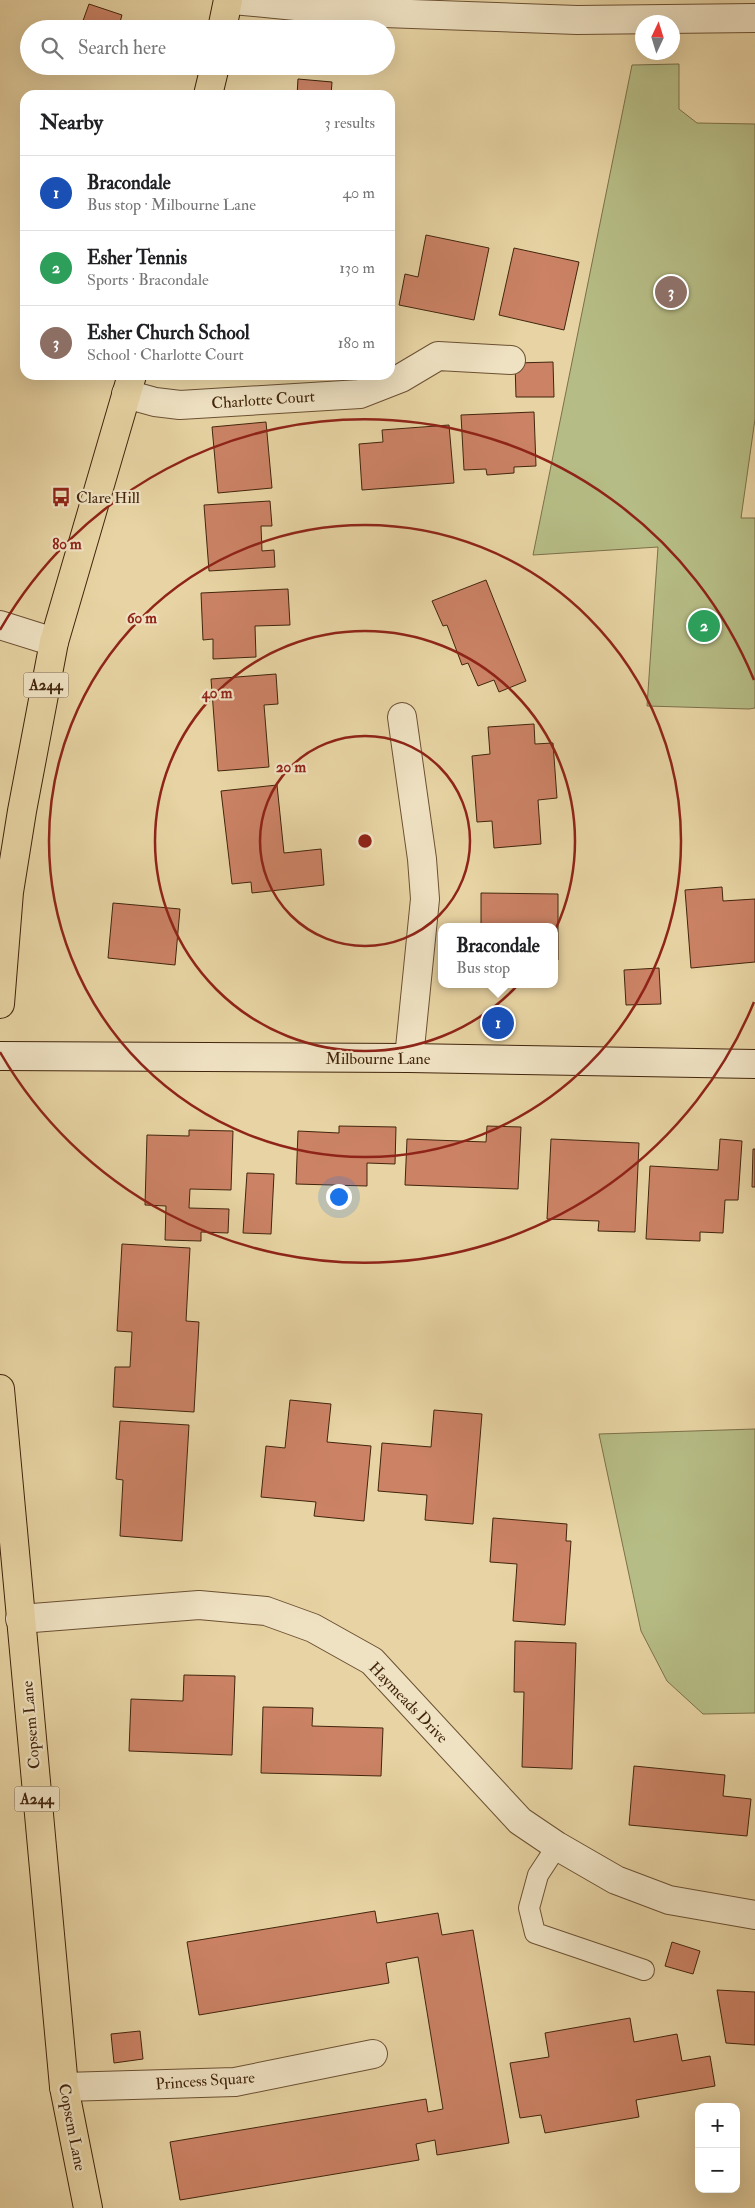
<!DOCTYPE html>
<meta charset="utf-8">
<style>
:root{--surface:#fff;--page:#f2f2f2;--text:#202124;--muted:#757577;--line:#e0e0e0;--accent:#1a73e8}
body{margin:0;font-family:"IM FELL Double Pica",serif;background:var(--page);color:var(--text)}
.controls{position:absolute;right:15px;bottom:15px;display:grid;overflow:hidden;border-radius:10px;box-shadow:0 5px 20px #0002}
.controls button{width:45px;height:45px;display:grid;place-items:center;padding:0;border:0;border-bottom:1px solid var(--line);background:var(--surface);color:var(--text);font:25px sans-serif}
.compass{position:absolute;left:635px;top:15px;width:45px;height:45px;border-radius:50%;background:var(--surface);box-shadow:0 5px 20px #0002;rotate:4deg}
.you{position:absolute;left:338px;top:1196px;width:18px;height:18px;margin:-12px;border:4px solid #fff;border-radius:50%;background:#1a73e8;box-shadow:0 0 0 8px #1a73e833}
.badge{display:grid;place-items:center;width:32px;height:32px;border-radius:50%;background:var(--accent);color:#fff;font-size:16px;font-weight:700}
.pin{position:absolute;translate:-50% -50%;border:2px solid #fff;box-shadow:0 1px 5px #0006}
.popup{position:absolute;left:438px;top:923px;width:120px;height:65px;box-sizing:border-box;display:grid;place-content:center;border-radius:10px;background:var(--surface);filter:drop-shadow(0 1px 4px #0005);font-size:16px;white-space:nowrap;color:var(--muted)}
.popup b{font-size:19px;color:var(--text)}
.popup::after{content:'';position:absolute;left:50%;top:100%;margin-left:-10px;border:10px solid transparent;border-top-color:var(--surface)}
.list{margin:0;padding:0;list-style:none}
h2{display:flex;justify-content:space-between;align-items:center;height:65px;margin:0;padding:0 20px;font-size:21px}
h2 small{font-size:16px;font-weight:400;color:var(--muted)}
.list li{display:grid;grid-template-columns:32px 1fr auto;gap:15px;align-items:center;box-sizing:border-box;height:75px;padding:0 20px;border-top:1px solid var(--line)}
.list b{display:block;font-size:19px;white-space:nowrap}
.list p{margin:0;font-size:16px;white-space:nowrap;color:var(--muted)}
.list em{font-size:16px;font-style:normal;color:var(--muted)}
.icon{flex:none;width:28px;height:28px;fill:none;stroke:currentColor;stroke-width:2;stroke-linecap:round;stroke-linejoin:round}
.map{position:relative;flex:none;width:755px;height:2208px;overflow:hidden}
.search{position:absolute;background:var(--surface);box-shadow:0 5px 20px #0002;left:20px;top:20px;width:375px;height:55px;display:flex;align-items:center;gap:12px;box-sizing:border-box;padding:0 18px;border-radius:28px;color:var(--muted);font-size:19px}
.panel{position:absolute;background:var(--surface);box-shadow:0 5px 20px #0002;left:20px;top:90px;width:375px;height:290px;border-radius:15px}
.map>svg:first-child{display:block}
</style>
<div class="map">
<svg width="755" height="2208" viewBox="0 0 755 2208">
<rect width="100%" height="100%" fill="#e7d3a3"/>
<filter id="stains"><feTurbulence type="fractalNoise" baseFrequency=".004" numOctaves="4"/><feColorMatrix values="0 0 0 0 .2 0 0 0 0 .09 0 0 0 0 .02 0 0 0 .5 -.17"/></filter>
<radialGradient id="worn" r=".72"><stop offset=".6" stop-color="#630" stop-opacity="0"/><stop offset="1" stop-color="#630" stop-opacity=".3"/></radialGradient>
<!-- green -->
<g fill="#b6bc85" stroke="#7c7048">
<polygon points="679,64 679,109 697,123 755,124 755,419 741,518 755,518 755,708 749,709 647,706 658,547 533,555 632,65"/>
<polygon points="755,1429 755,1713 703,1714 667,1681 641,1631 599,1434"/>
</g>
<!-- building -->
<g fill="#cb8265" stroke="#42250c">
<polygon points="89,4 122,15 118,29 80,29"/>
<polygon points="366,26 366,29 325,29"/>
<polygon points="298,79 332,82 331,95 297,95"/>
<polygon points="426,235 489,248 474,320 399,305 405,274 418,277"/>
<polygon points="514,248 579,262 564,330 499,315"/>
<polygon points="553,362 554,397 516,397 515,363"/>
<polygon points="534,412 536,466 514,467 514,473 487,475 486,469 464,470 461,415"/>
<polygon points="266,422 272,488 218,493 212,427"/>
<polygon points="449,425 454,483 362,490 359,444 383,442 382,430"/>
<polygon points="270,501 272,526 261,526 262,551 274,550 275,567 209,571 204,505"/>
<polygon points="486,580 526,681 499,692 494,680 478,686 468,663 462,665 447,625 443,626 432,601"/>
<polygon points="288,589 290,625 255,626 256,657 213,659 213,639 203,640 201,593"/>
<polygon points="276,674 278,704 264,705 269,767 218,771 211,679"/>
<polygon points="534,724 535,744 553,743 557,798 538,800 541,844 494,848 492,821 477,822 472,756 490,754 488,727"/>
<polygon points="277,785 284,853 321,849 324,885 252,893 251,882 232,884 221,791"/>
<polygon points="722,887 723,901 755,899 755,962 691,968 685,890"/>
<polygon points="481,893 558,894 558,960 554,960 554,927 481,927"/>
<polygon points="113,903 180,909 175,965 108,958"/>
<polygon points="659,968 661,1004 626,1005 624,970"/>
<polygon points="339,1126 396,1127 395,1164 367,1163 367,1186 296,1184 298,1131 339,1133"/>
<polygon points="487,1126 521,1127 518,1189 405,1185 407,1139 486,1142"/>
<polygon points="189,1130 233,1131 231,1190 190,1189 189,1208 229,1209 228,1233 201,1232 201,1241 165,1240 166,1206 145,1205 147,1135 189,1136"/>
<polygon points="551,1139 639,1143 635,1232 598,1231 599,1221 547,1219"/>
<polygon points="720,1139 742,1141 738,1200 725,1200 723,1233 700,1232 700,1241 646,1239 650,1166 718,1170"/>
<polygon points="753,1149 755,1149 755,1187 752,1187"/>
<polygon points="247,1173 274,1174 271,1234 243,1233"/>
<polygon points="122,1244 190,1248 186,1321 199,1322 194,1412 113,1407 115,1367 130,1367 132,1332 117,1331"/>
<polygon points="290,1400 331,1404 327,1442 371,1446 364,1521 314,1516 316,1502 261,1497 266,1446 285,1448"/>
<polygon points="434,1410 482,1414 473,1524 425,1520 427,1495 378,1491 382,1443 431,1447"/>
<polygon points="120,1421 189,1425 182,1541 120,1536 123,1480 116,1479"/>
<polygon points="493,1518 567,1524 566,1541 571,1541 565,1625 513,1621 517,1564 490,1562"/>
<polygon points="515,1641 576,1643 572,1769 522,1767 524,1692 514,1692"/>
<polygon points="184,1675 235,1676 232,1755 129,1751 131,1699 183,1701"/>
<polygon points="263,1707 313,1708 312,1726 383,1728 381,1776 261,1773"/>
<polygon points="634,1766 725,1775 723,1796 751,1799 747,1836 629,1825"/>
<polygon points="375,1911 377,1923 438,1913 442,1935 473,1930 509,2143 437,2155 435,2140 416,2144 419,2160 180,2200 170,2142 426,2099 428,2112 443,2109 418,1957 386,1963 389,1983 199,2015 187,1942"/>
<polygon points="672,1942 700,1951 693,1974 665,1966"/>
<polygon points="717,1990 755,1992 755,2045 726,2043"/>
<polygon points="630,2018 634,2042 677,2034 682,2061 710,2056 715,2086 636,2100 639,2117 545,2133 541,2115 520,2118 510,2063 549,2057 545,2033"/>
<polygon points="140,2031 143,2059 114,2063 111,2034"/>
</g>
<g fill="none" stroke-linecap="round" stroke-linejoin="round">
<defs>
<polyline id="lane" points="557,1846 538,1875 529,1908 535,1933 644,1970"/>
<g id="street">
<polyline points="233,0 356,12 577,20 755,18"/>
<polyline points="126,394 155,402 180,405 360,394 401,378 438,356 511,360"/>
<polyline points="0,625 54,642"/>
<polyline points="402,717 422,859 425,899 409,1058"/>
<polyline points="20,1619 199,1605 266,1611 313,1628 372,1661 520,1821 557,1846 616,1880 669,1900 755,1915"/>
<polyline points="64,2087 235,2082 373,2054"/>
</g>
<polyline id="secondary" points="0,1056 409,1058 755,1064"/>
<g id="primary">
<polyline points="222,29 228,0"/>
<polyline points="208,95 215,66"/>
<polyline points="0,1004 9,892 22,811 54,642 132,375"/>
<polyline points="0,1389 64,2087 88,2208"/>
</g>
</defs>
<!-- lane casing -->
<use href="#lane" stroke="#6b5032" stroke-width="22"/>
<!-- street casing -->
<use href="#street" stroke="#6b5032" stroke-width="30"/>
<!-- secondary casing -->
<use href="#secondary" stroke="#42250c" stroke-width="30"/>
<!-- primary casing -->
<use href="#primary" stroke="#42250c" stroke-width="30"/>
<!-- lane -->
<use href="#lane" stroke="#efe2c3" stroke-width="20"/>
<!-- street -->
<use href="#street" stroke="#efe2c3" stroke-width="28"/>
<!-- secondary -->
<use href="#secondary" stroke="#efe2c3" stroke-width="28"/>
<!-- primary -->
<use href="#primary" stroke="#e7d3a3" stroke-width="28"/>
</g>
<!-- distance rings -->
<g fill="none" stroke="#8f2418" stroke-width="2.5">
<circle cx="365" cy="841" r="105"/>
<circle cx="365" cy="841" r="210"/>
<circle cx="365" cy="841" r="316"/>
<path d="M754 1002A421 421 0 0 1 0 1052M0 630A421 421 0 0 1 754 680"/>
</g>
<!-- icons -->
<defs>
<symbol id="bus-bare" viewBox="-9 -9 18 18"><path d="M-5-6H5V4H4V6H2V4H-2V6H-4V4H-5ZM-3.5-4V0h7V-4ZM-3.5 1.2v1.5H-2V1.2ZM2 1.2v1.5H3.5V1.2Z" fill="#8f2418" stroke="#efe2c3" stroke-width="2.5" paint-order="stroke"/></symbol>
</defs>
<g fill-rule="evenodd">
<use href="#bus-bare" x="47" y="483" width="28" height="28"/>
</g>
<g text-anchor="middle" stroke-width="4.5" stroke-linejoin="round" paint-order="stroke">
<!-- shield labels -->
<g fill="#efe2c3" stroke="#765e43" stroke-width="1">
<rect x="23.5" y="672.5" width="45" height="25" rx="4"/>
<rect x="14.5" y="1786.5" width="45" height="25" rx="4"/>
</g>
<g font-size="15" font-weight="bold" fill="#42250c">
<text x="46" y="690">A244</text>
<text x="37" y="1804">A244</text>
</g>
<!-- street labels -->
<g font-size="16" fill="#42250c" stroke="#efe2c3">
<text transform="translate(263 399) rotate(-4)" y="6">Charlotte Court</text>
<text x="378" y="1064">Milbourne Lane</text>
<text transform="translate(409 1702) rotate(46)" y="6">Haymeads Drive</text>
<text transform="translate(30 1725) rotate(-95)" y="6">Copsem Lane</text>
<text transform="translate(205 2080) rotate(-4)" y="6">Princess Square</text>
<text transform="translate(73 2127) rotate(79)" y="6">Copsem Lane</text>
</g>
<!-- poi labels -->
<g font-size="16" fill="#42250c" stroke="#efe2c3" text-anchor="start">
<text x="76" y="503">Clare Hill</text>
</g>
</g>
<circle cx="365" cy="841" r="8" fill="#8f2418" stroke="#efe2c3" stroke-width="2.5"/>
<g font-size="15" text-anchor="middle" font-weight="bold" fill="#8f2418" stroke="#efe2c3" stroke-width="4.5" stroke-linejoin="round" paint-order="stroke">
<text x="67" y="549">80 m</text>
<text x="142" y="623">60 m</text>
<text x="217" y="698">40 m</text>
<text x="291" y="772">20 m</text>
</g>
<rect width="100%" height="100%" filter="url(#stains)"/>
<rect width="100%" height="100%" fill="url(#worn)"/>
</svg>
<div class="controls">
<button>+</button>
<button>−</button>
</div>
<svg class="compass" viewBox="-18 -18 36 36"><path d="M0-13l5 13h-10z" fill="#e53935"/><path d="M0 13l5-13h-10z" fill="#757577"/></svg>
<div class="you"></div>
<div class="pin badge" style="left:498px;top:1023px;background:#1a4fb4">1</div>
<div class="popup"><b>Bracondale</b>Bus stop</div>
<div class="pin badge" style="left:704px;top:626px;background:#2e9e5b">2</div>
<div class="pin badge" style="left:671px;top:292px;background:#8d6e63">3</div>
<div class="search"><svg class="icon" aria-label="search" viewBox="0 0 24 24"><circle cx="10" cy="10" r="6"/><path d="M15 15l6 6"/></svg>Search here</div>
<section class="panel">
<h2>Nearby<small>3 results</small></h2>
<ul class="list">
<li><span class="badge" style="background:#1a4fb4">1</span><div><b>Bracondale</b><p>Bus stop · Milbourne Lane</p></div><em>40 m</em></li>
<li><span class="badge" style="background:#2e9e5b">2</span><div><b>Esher Tennis</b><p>Sports · Bracondale</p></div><em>130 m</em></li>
<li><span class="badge" style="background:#8d6e63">3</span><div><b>Esher Church School</b><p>School · Charlotte Court</p></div><em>180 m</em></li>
</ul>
</section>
</div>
